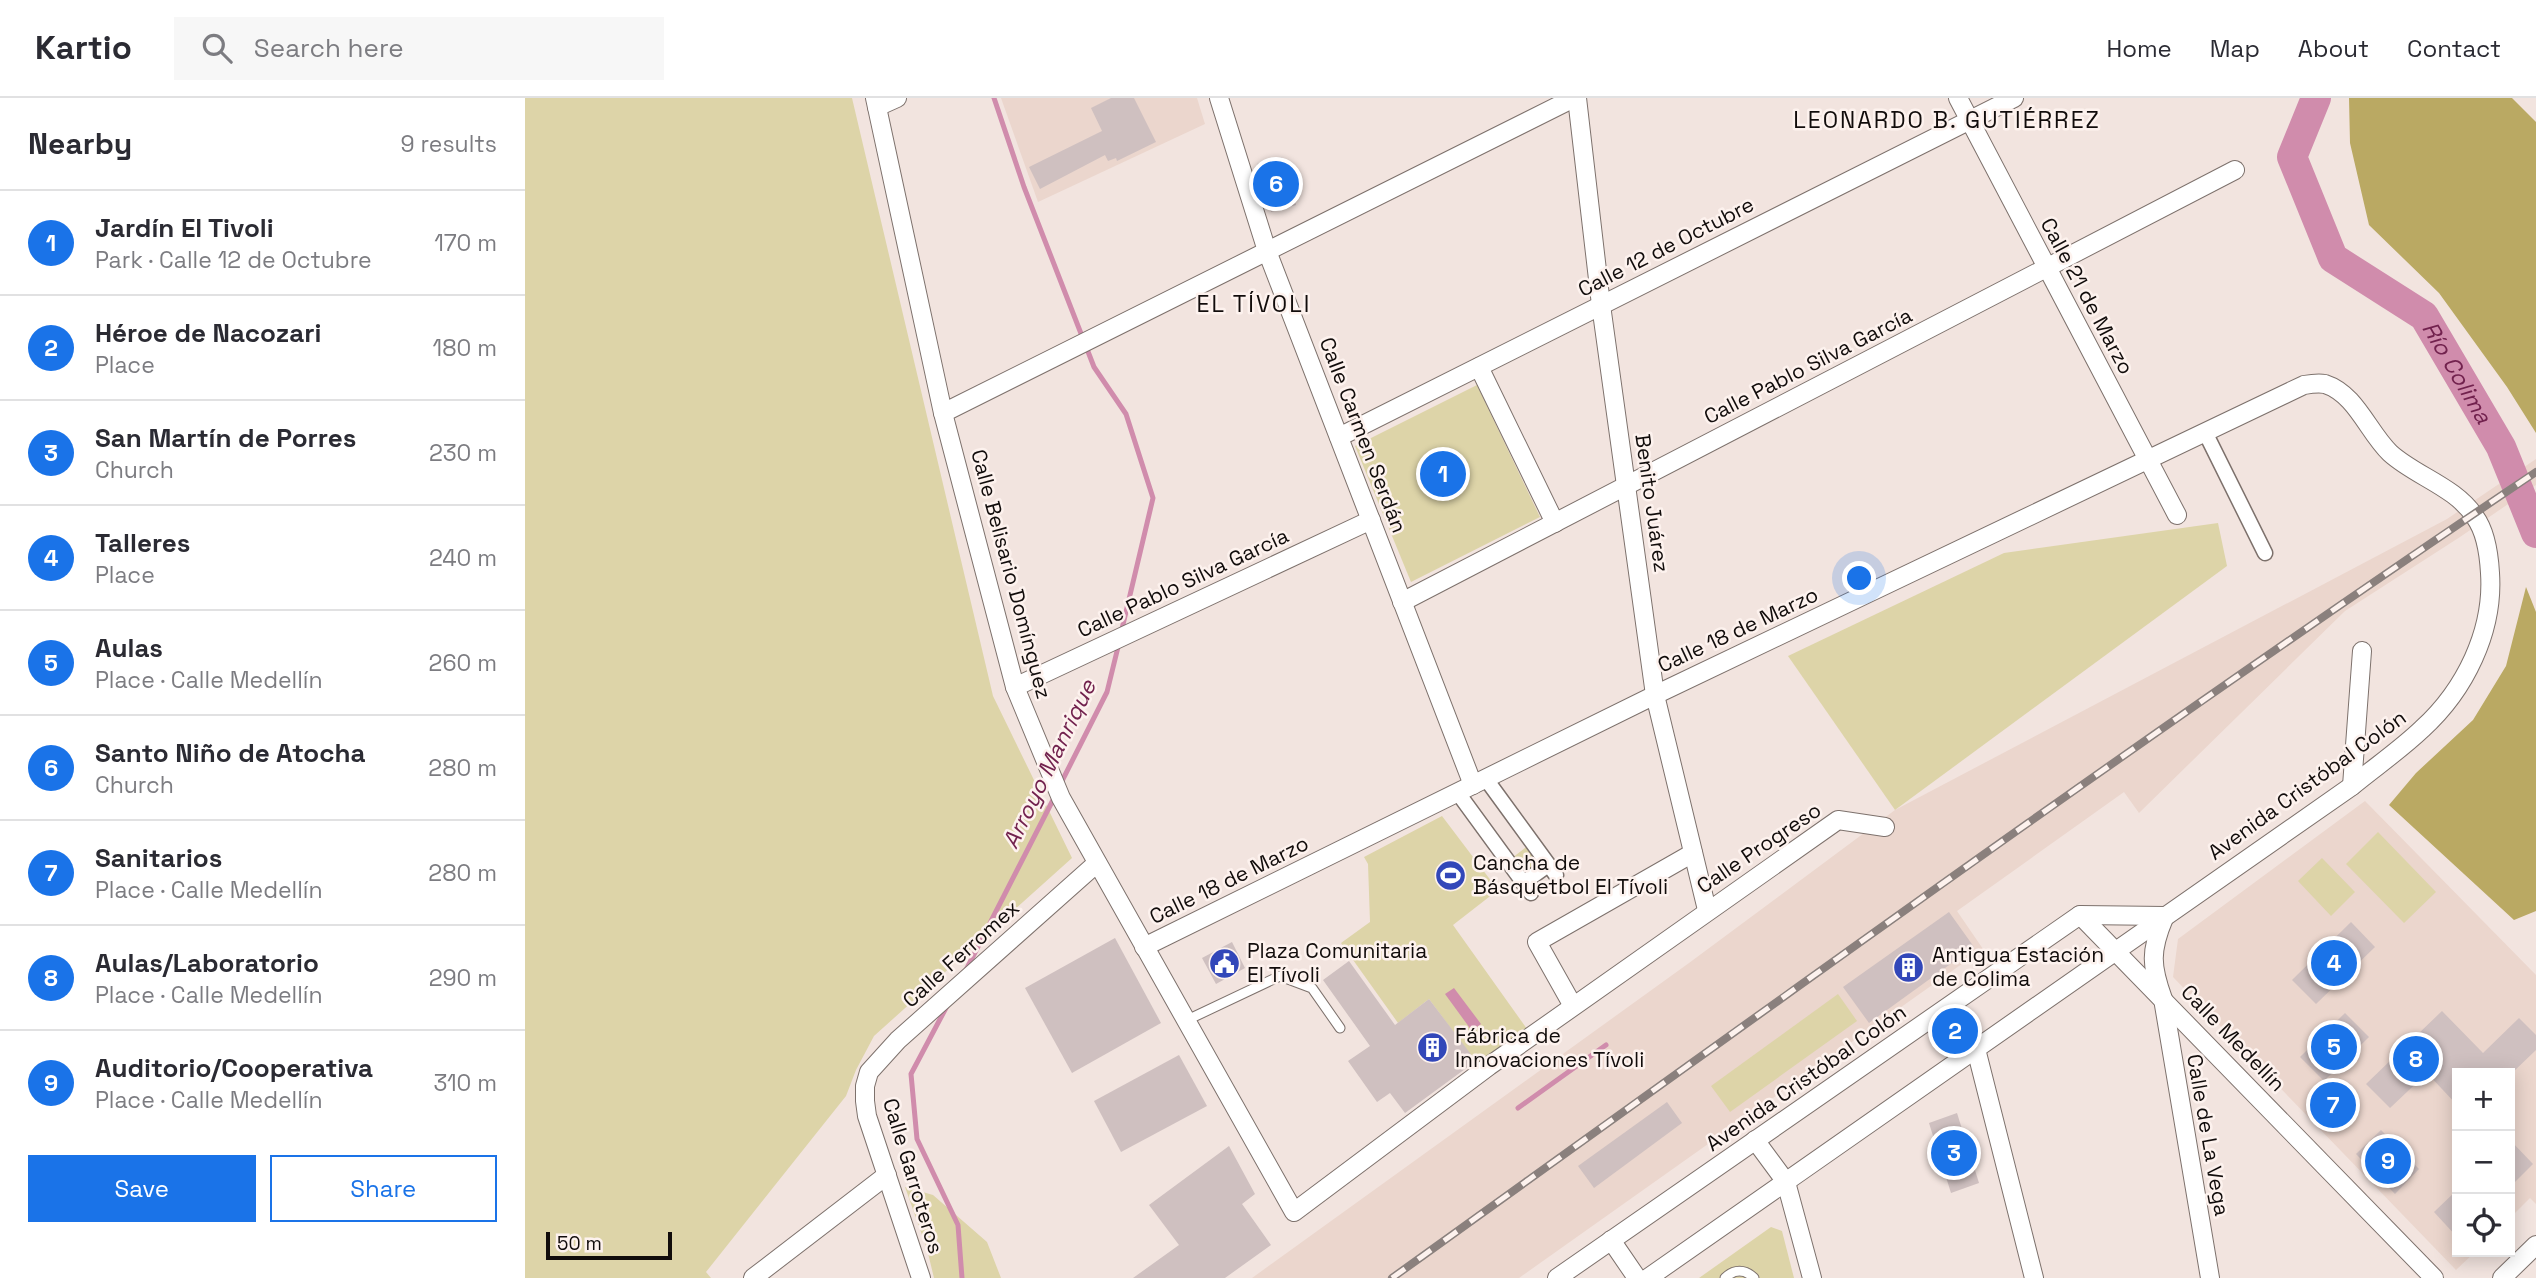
<!DOCTYPE html>
<meta charset="utf-8">
<style>
:root{--surface:#fff;--page:#f7f7f7;--text:#2b2b33;--muted:#7c7c81;--line:#e1e1e2;--accent:#1a73e8}
body{margin:0;font-family:"Space Grotesk",sans-serif;background:var(--page);color:var(--text)}
.controls{position:absolute;right:21px;bottom:21px;display:grid;overflow:hidden;border-radius:0px;box-shadow:0 4px 18px #0003}
.controls button{width:63px;height:63px;display:grid;place-items:center;padding:0;border:0;border-bottom:2px solid var(--line);background:var(--surface);color:var(--text);font:35px sans-serif}
.scale{position:absolute;left:21px;bottom:18px;width:126px;box-sizing:border-box;padding-left:7px;border:4px solid #110c0b;border-top:0;font-size:19px;line-height:24px;white-space:nowrap;color:#110c0b;-webkit-text-stroke:5px #fdf2ee;paint-order:stroke}
.you{position:absolute;left:1335px;top:481px;width:24px;height:24px;margin:-18px;border:5px solid #fff;border-radius:50%;background:#1a73e8;box-shadow:0 0 0 10px #1a73e833}
.badge{display:grid;place-items:center;width:46px;height:46px;border-radius:50%;background:var(--accent);color:#fff;font-size:23px;font-weight:700}
.pin{position:absolute;translate:-50% -50%;border:4px solid #fff;box-shadow:0 2px 7px #0006}
.list{margin:0;padding:0;list-style:none}
h2{display:flex;justify-content:space-between;align-items:center;height:91px;margin:0;padding:0 28px;font-size:30px}
h2 small{font-size:23px;font-weight:400;color:var(--muted)}
.list li{display:grid;grid-template-columns:46px 1fr auto;gap:21px;align-items:center;box-sizing:border-box;height:105px;padding:0 28px;border-top:2px solid var(--line)}
.list b{display:block;font-size:26px;white-space:nowrap}
.list p{margin:0;font-size:23px;white-space:nowrap;color:var(--muted)}
.list em{font-size:23px;font-style:normal;color:var(--muted)}
.actions{display:flex;gap:14px;padding:21px 28px}
.actions a{flex:1;padding:16px 0;border:2px solid var(--accent);border-radius:0px;text-align:center;font-size:24px;color:var(--accent)}
.actions .main{background:var(--accent);color:#fff}
.icon{flex:none;width:38px;height:38px;fill:none;stroke:currentColor;stroke-width:2;stroke-linecap:round;stroke-linejoin:round}
.map{position:relative;flex:none;width:2011px;height:1180px;overflow:hidden}
header{display:flex;align-items:center;gap:42px;box-sizing:border-box;height:98px;padding:0 35px;background:var(--surface);border-bottom:2px solid var(--line)}
header strong{font-size:33px}
nav{display:flex;gap:38px;margin-inline-start:auto;font-size:24px}
.search{width:490px;height:63px;background:var(--page);display:flex;align-items:center;gap:18px;box-sizing:border-box;padding:0 24px;border-radius:0px;color:var(--muted);font-size:26px}
main{display:flex}
aside{flex:1;background:var(--surface)}
.map>svg:first-child{display:block}
</style>
<header>
<strong>Kartio</strong>
<div class="search"><svg class="icon" aria-label="search" viewBox="0 0 24 24"><circle cx="10" cy="10" r="6"/><path d="M15 15l6 6"/></svg>Search here</div>
<nav><a>Home</a><a>Map</a><a>About</a><a>Contact</a></nav>
</header>
<main>
<aside>
<h2>Nearby<small>9 results</small></h2>
<ul class="list">
<li><span class="badge">1</span><div><b>Jardín El Tivoli</b><p>Park · Calle 12 de Octubre</p></div><em>170 m</em></li>
<li><span class="badge">2</span><div><b>Héroe de Nacozari</b><p>Place</p></div><em>180 m</em></li>
<li><span class="badge">3</span><div><b>San Martín de Porres</b><p>Church</p></div><em>230 m</em></li>
<li><span class="badge">4</span><div><b>Talleres</b><p>Place</p></div><em>240 m</em></li>
<li><span class="badge">5</span><div><b>Aulas</b><p>Place · Calle Medellín</p></div><em>260 m</em></li>
<li><span class="badge">6</span><div><b>Santo Niño de Atocha</b><p>Church</p></div><em>280 m</em></li>
<li><span class="badge">7</span><div><b>Sanitarios</b><p>Place · Calle Medellín</p></div><em>280 m</em></li>
<li><span class="badge">8</span><div><b>Aulas/Laboratorio</b><p>Place · Calle Medellín</p></div><em>290 m</em></li>
<li><span class="badge">9</span><div><b>Auditorio/Cooperativa</b><p>Place · Calle Medellín</p></div><em>310 m</em></li>
</ul>
<div class="actions"><a class="main">Save</a><a>Share</a></div>
</aside>
<div class="map">
<svg width="2011" height="1180" viewBox="0 0 2011 1180">
<rect width="100%" height="100%" fill="#f2e4df"/>
<!-- built -->
<g fill="#ebd6cd">
<polygon points="476,0 672,0 680,26 513,104"/>
<polygon points="2011,361 2011,387 1935,439 1820,513 1614,715 1599,694 1432,813 1458,851 994,1180 727,1180 1164,865 1370,712 1922,421"/>
<polygon points="1840,703 2011,877 2011,1106 2005,1100 1985,1120 1985,975 1932,975 1932,1154 1950,1154 1931,1172 1648,879 1653,841"/>
</g>
<!-- green -->
<g fill="#ddd4a8">
<polygon points="0,0 327,0 468,598 547,760 349,938 331,972 321,998 181,1174 186,1180 0,1180"/>
<polygon points="952,287 1015,419 886,484 830,348"/>
<polygon points="1693,425 1702,468 1370,712 1263,558 1479,455"/>
<polygon points="917,718 973,792 928,827 1002,931 953,967 904,901 873,925 816,845 845,824 843,766 839,759"/>
<polygon points="1853,734 1911,794 1879,825 1821,766"/>
<polygon points="1004,747 1017,765 999,778 987,760"/>
<polygon points="1797,760 1830,794 1806,818 1773,783"/>
<polygon points="1313,896 1332,923 1205,1014 1186,988"/>
<polygon points="380,1089 408,1097 462,1144 476,1180 409,1180 402,1151"/>
<polygon points="1246,1129 1257,1133 1269,1180 1174,1180"/>
</g>
<!-- forest -->
<g fill="#baa963">
<polygon points="1824,0 1987,0 2011,24 2011,335 1982,289 1914,195 1844,127 1825,45"/>
<polygon points="2001,489 2011,514 2011,813 1989,822 1864,707 1891,675 1948,622 1981,568"/>
</g>
<!-- water -->
<polygon fill="#d08cac" points="929,890 956,926 947,933 920,896"/>
<g fill="none" stroke-linecap="round" stroke-linejoin="round">
<!-- stream -->
<g stroke="#d08cac" stroke-width="5">
<polyline points="469,0 499,89 569,269 601,316 628,400 596,535"/>
<polyline points="535,687 582,594 594,545"/>
<polyline points="440,874 531,696"/>
<polyline points="422,908 386,976 392,1041 433,1127 437,1180"/>
<polyline points="993,1010 1081,947"/>
</g>
<!-- river -->
<path stroke="#d08cac" stroke-width="30" id="s1" d="M1791,0L1767,59L1808,160L1899,218L1976,349L2011,435"/>
</g>
<!-- building -->
<g fill="#cfc0c0">
<polygon points="586,0 609,0 631,44 592,63 591,60 583,63 580,57 515,91 504,69 577,33 566,10"/>
<polygon points="757,59 771,107 746,114 732,66"/>
<polygon points="1424,814 1449,849 1344,925 1318,889"/>
<polygon points="1826,824 1850,849 1791,906 1767,882"/>
<polygon points="590,840 636,925 547,975 500,890"/>
<polygon points="707,844 720,870 691,886 677,860"/>
<polygon points="824,863 870,927 904,901 951,963 880,1015 865,995 852,1004 823,963 845,948 798,882"/>
<polygon points="1917,913 1958,955 1994,920 2011,937 2011,952 1987,975 1932,975 1932,1007 1902,975 1865,1010 1841,986"/>
<polygon points="1820,915 1844,939 1799,983 1775,959"/>
<polygon points="654,957 682,1008 596,1054 569,1003"/>
<polygon points="1813,988 1828,1002 1803,1027 1788,1012"/>
<polygon points="1142,1004 1157,1025 1069,1090 1053,1068"/>
<polygon points="1432,1015 1454,1085 1426,1095 1404,1025"/>
<polygon points="1856,1032 1894,1071 1870,1096 1831,1056"/>
<polygon points="1985,1042 2008,1066 1985,1089"/>
<polygon points="704,1048 730,1096 717,1106 746,1147 700,1180 608,1180 654,1147 624,1107"/>
<polygon points="1932,1092 1932,1139 1909,1114"/>
</g>
<g fill="none" stroke-linecap="round" stroke-linejoin="round">
<defs>
<g id="service">
<polyline points="660,923 755,878 787,890 815,930"/>
<path d="M1200,1180C1209,1171 1220,1171 1229,1180"/>
</g>
<g id="pedestrian">
<polyline points="1680,334 1740,455"/>
<polyline points="961,681 1031,777"/>
<polyline points="933,695 1006,795"/>
<polyline points="998,785 1023,767"/>
</g>
<g id="minor">
<polyline points="350,0 418,315 490,589 536,700 769,1114 964,968 1313,722 1360,729"/>
<polyline points="694,0 742,153 948,687"/>
<polyline points="1052,0 1076,207 1130,597 1182,812"/>
<polyline points="1433,0 1652,417"/>
<polyline points="352,9 372,0"/>
<polyline points="954,269 1030,425"/>
<polyline points="418,315 1049,0"/>
<polyline points="814,339 1489,0"/>
<polyline points="877,504 1710,72"/>
<polyline points="490,589 846,422"/>
<polyline points="1827,688 1837,553"/>
<polyline points="1555,817 1909,1180"/>
<path d="M1639,820C1625,853 1626,868 1638,901L1685,1180"/>
<path d="M619,849L1130,597L1779,287C1785,286 1794,285 1800,286C1831,296 1843,334 1865,355C1890,378 1931,389 1950,419C1961,434 1964,457 1965,475C1969,533 1940,592 1897,631C1875,652 1850,669 1827,688L1123,1180"/>
<polyline points="1048,908 1012,844 1168,755"/>
<polyline points="1451,951 1509,1180"/>
<polyline points="1230,1042 1261,1084 1287,1180"/>
<polyline points="1086,1142 1112,1180"/>
<polyline points="228,1180 362,1077"/>
<polyline points="396,1180 342,1018 340,1003 340,988 344,974 373,942 572,765"/>
<polyline points="1032,1180 1555,817 1640,818"/>
<polyline points="1977,1180 2011,1147"/>
</g>
</defs>
<!-- service casing -->
<use href="#service" stroke="#7d716c" stroke-width="11"/>
<!-- pedestrian casing -->
<use href="#pedestrian" stroke="#7d716c" stroke-width="17"/>
<!-- minor casing -->
<use href="#minor" stroke="#7d716c" stroke-width="20"/>
<!-- service -->
<use href="#service" stroke="#fff" stroke-width="9"/>
<!-- pedestrian -->
<use href="#pedestrian" stroke="#fff" stroke-width="14"/>
<!-- minor -->
<use href="#minor" stroke="#fff" stroke-width="18"/>
<defs>
<path id="rail" d="M867,1180C1246,908 1624,634 2011,374"/>
</defs>
<!-- rail casing -->
<use href="#rail" stroke="#8a807d" stroke-width="8"/>
<!-- rail -->
<use href="#rail" stroke="#fdf2ee" stroke-width="5" stroke-dasharray="16" stroke-linecap="butt"/>
</g>
<!-- icons -->
<defs>
<symbol id="stadium-disc" viewBox="-11 -11 22 22"><circle r="9.5" fill="#3247b9" stroke="#fdf2ee"/><path d="M0-5a6.5 5 0 1 0 0 10a6.5 5 0 1 0 0-10ZM-3.5-1.8h7v3.6h-7Z" fill="#fff"/></symbol>
<symbol id="civic-disc" viewBox="-11 -11 22 22"><circle r="9.5" fill="#3247b9" stroke="#fdf2ee"/><path d="M-.6-6.5H3V-4.5H.6V-3L4-1V1h2V6H-6V1h2V-1L-.6-3ZM-1.2 2.5V6h2.4V2.5Z" fill="#fff"/></symbol>
<symbol id="building-disc" viewBox="-11 -11 22 22"><circle r="9.5" fill="#3247b9" stroke="#fdf2ee"/><path d="M-4-6H4V6H1V3H-1V6H-4ZM-2.5-4.3h1.7v1.8h-1.7ZM.8-4.3h1.7v1.8H.8ZM-2.5-1h1.7V.8h-1.7ZM.8-1h1.7V.8H.8Z" fill="#fff"/></symbol>
</defs>
<g fill-rule="evenodd">
<use href="#stadium-disc" x="908" y="760" width="35" height="35"/>
<use href="#civic-disc" x="682" y="848" width="35" height="35"/>
<use href="#building-disc" x="1366" y="852" width="35" height="35"/>
<use href="#building-disc" x="890" y="932" width="35" height="35"/>
</g>
<g text-anchor="middle" stroke-width="5" stroke-linejoin="round" paint-order="stroke">
<!-- street labels -->
<g font-size="21" fill="#110c0b" stroke="#fdf2ee">
<text transform="translate(1141 149) rotate(-27)" y="7">Calle 12 de Octubre</text>
<text transform="translate(1562 198) rotate(62)" y="7">Calle 21 de Marzo</text>
<text transform="translate(1283 268) rotate(-27)" y="7">Calle Pablo Silva García</text>
<text transform="translate(838 337) rotate(69)" y="7">Calle Carmen Serdán</text>
<text transform="translate(1127 405) rotate(82)" y="7">Benito Juárez</text>
<text transform="translate(486 476) rotate(75)" y="7">Calle Belisario Domínguez</text>
<text transform="translate(658 485) rotate(-25)" y="7">Calle Pablo Silva García</text>
<text transform="translate(1213 532) rotate(-25)" y="7">Calle 18 de Marzo</text>
<text transform="translate(1782 687) rotate(-36)" y="7">Avenida Cristóbal Colón</text>
<text transform="translate(1234 750) rotate(-34)" y="7">Calle Progreso</text>
<text transform="translate(704 782) rotate(-26)" y="7">Calle 18 de Marzo</text>
<text transform="translate(436 856) rotate(-42)" y="7">Calle Ferromex</text>
<text transform="translate(1708 940) rotate(46)" y="7">Calle Medellín</text>
<text transform="translate(1281 980) rotate(-35)" y="7">Avenida Cristóbal Colón</text>
<text transform="translate(1683 1037) rotate(80)" y="7">Calle de La Vega</text>
<text transform="translate(388 1078) rotate(73)" y="7">Calle Garroteros</text>
</g>
<!-- poi labels -->
<g font-size="21" fill="#110c0b" stroke="#fdf2ee" text-anchor="start">
<text x="948" y="772">Cancha de<tspan x="948" dy="24">Básquetbol El Tívoli</tspan></text>
<text x="722" y="860">Plaza Comunitaria<tspan x="722" dy="24">El Tívoli</tspan></text>
<text x="1407" y="864">Antigua Estación<tspan x="1407" dy="24">de Colima</tspan></text>
<text x="930" y="945">Fábrica de<tspan x="930" dy="24">Innovaciones Tívoli</tspan></text>
</g>
<!-- neighbourhood labels -->
<g font-size="23" letter-spacing="2" fill="#110c0b" stroke="#fdf2ee">
<text x="1422" y="30">LEONARDO B. GUTIÉRREZ</text>
<text x="729" y="214">EL TÍVOLI</text>
</g>
<!-- water labels -->
<g font-size="23" font-style="italic" fill="#72224e" stroke="#fdf2ee">
<text dy="8" stroke="none"><textPath href="#s1" startOffset="346">Río Colima</textPath></text>
<text transform="translate(524 666) rotate(-64)" y="8">Arroyo Manrique</text>
</g>
</g>
</svg>
<div class="controls">
<button>+</button>
<button>−</button>
<button><svg class="icon" aria-label="locate" viewBox="0 0 24 24"><circle cx="12" cy="12" r="6"/><path d="M12 2v4M12 18v4M2 12h4M18 12h4"/></svg></button>
</div>
<div class="scale">50 m</div>
<div class="you"></div>
<div class="pin badge" style="left:918px;top:376px">1</div>
<div class="pin badge" style="left:1430px;top:933px">2</div>
<div class="pin badge" style="left:1429px;top:1055px">3</div>
<div class="pin badge" style="left:1809px;top:865px">4</div>
<div class="pin badge" style="left:1809px;top:949px">5</div>
<div class="pin badge" style="left:751px;top:86px">6</div>
<div class="pin badge" style="left:1808px;top:1007px">7</div>
<div class="pin badge" style="left:1891px;top:961px">8</div>
<div class="pin badge" style="left:1863px;top:1063px">9</div>
</div>
</main>
